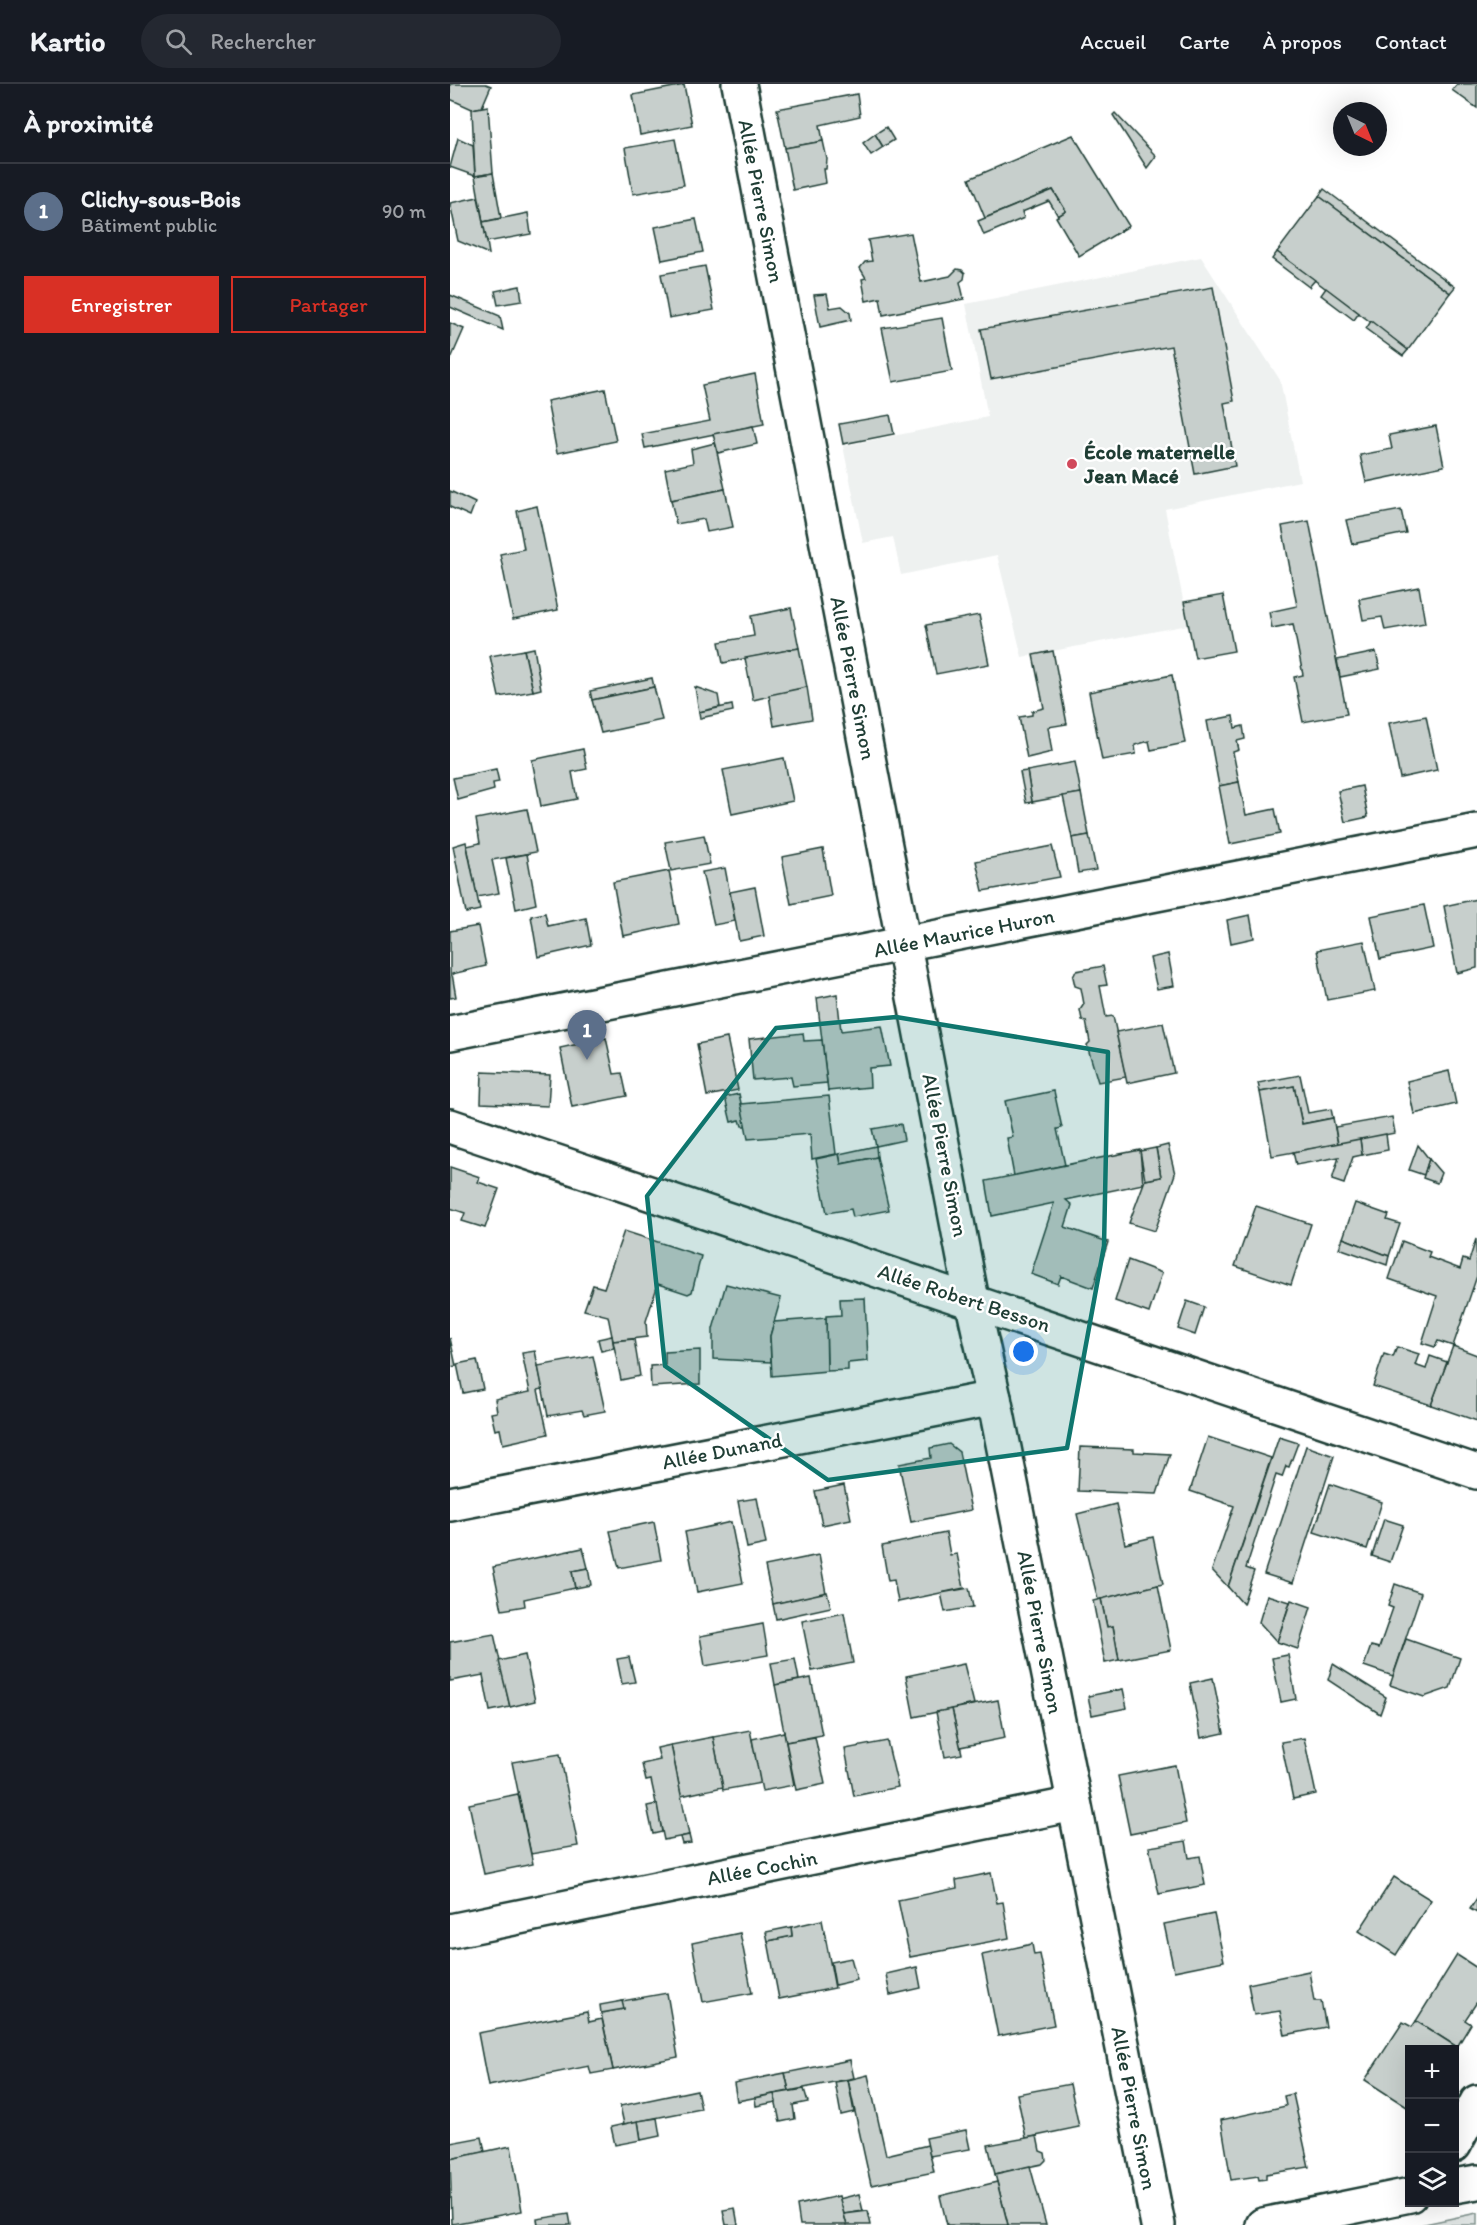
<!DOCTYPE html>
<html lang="fr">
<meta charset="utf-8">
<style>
:root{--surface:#171b24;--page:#242831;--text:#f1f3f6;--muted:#9ea1a6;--line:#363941;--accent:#d93025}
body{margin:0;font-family:Itim,sans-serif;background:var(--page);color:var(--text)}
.controls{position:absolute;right:18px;bottom:18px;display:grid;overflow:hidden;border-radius:0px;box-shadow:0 6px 24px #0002}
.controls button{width:54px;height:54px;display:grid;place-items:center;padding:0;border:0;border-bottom:2px solid var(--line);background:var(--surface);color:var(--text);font:30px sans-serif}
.compass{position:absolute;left:883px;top:18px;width:54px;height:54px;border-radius:50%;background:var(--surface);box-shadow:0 6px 24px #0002;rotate:137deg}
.you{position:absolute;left:574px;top:1268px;width:21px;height:21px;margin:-15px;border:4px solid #fff;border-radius:50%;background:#1a73e8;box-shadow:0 0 0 9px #1a73e833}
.badge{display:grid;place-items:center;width:39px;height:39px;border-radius:50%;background:var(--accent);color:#fff;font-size:20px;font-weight:700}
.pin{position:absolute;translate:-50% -50px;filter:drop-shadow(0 2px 3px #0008)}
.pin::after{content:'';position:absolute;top:32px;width:21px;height:18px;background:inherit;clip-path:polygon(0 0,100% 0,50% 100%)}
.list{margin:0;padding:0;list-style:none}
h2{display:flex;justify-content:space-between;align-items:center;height:78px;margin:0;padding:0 24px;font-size:26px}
h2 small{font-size:20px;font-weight:400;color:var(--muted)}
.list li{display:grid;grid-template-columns:39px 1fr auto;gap:18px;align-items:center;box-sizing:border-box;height:96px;padding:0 24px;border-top:2px solid var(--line)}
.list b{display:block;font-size:22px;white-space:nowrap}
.list p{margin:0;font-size:20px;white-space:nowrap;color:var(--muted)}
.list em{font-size:20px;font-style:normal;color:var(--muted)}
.actions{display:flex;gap:12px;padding:18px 24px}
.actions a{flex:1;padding:14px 0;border:2px solid var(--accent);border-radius:0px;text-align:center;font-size:21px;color:var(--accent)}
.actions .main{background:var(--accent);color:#fff}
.icon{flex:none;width:33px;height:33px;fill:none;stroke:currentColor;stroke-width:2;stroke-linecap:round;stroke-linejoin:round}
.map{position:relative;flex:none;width:1027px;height:2141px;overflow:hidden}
header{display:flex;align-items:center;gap:36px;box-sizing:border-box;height:84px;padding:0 30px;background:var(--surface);border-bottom:2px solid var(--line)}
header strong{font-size:28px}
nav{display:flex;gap:33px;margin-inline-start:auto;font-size:21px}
.search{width:420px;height:54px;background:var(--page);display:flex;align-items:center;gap:15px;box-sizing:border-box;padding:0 21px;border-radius:33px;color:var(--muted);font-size:22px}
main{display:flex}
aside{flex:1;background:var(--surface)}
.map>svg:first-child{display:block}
</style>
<header>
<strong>Kartio</strong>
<div class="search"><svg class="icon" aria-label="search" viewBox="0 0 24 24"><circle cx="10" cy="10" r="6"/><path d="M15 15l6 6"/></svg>Rechercher</div>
<nav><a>Accueil</a><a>Carte</a><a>À propos</a><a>Contact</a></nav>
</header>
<main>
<aside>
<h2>À proximité<small></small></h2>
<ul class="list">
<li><span class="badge" style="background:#5c6f8a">1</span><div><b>Clichy-sous-Bois</b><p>Bâtiment public</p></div><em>90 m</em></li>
</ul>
<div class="actions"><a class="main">Enregistrer</a><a>Partager</a></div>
</aside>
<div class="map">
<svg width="1027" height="2141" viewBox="0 0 1027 2141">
<rect width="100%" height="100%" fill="#fff"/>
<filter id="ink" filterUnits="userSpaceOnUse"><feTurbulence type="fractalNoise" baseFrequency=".0167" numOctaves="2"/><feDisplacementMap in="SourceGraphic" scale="12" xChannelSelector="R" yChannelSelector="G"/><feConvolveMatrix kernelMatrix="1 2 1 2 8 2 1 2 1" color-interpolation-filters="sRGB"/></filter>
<g filter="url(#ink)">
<!-- built -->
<polygon fill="#eef1f0" points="751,173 830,296 850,397 715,425 738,541 572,573 547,471 451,491 443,453 413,459 393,362 538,333 516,220"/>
<!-- green -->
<polygon fill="#dee3e2" stroke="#7e908b" stroke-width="1.5" points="1027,2129 1027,2141 970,2141"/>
<!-- building -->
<g fill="#c7cfcc" stroke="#1f3d34" stroke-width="1.5">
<polygon points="0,0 36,0 41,2 32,23 22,25 0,15"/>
<polygon points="1007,0 1027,0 1027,24 1002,6"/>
<polygon points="234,1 242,41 190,51 183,11"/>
<polygon points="407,10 410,32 370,41 373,57 335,64 327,25"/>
<polygon points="38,22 43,89 25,92 22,25"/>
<polygon points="665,29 706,72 697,84 663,31"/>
<polygon points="436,43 444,56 433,63 425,50"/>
<polygon points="425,50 433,63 421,71 413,59"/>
<polygon points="623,51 679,142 629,172 606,133 616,127 603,106 535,134 519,95"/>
<polygon points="8,54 23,61 25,92 0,83"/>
<polygon points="225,55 234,101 183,110 175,64"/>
<polygon points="373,57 377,75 376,85 374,85 376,99 343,106 335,64"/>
<polygon points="43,89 51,134 33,138 25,92"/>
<polygon points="874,105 1005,203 1000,209 869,112"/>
<polygon points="603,106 616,127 608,132 599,117 572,128 574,134 534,151 528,137"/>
<polygon points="869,112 1000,209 958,266 827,168"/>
<polygon points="28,113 37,158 39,170 8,157 0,119"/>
<polygon points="78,129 81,150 37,158 33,138"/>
<polygon points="246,135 253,168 212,176 205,143"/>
<polygon points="461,149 471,198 500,192 507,185 512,186 515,189 514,195 510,198 514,215 433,231 430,214 416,217 412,195 416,194 410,184 415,178 422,177 418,156"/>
<polygon points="827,168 865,196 859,203 822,175"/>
<polygon points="255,182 264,226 219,234 211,190"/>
<polygon points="70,202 72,217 48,221 45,207"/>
<polygon points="763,203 784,317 774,319 785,382 745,390 721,262 541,295 531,245"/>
<polygon points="876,204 909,229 904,236 871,211"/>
<polygon points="377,210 380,224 392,222 400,229 401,236 370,243 364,211"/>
<polygon points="0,211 50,232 53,246 0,223"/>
<polygon points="492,234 502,287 443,298 432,244"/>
<polygon points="921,237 958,266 953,272 916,245"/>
<polygon points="0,239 14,245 0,277"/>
<polygon points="305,290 314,340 195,364 192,350 260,337 252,301"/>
<polygon points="155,305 166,357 107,369 97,317"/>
<polygon points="440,331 444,350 393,360 389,340"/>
<polygon points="303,342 307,360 268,369 263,350"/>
<polygon points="986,342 994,382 916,398 910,371 942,365 939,351"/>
<polygon points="265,359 275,405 221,416 215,385 243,379 241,365"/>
<polygon points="275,405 283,443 257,448 254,435 226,440 221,416"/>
<polygon points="0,407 25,419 20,432 0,423"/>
<polygon points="87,422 108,526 63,535 50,470 74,465 67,427"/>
<polygon points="951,426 956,449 902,460 896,436"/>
<polygon points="859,437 897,630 853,638 844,593 853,591 843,540 822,544 819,528 847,522 832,442"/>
<polygon points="969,503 975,539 935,546 932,533 913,536 909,515"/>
<polygon points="773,511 784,567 745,574 734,518"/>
<polygon points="341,524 349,564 273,579 269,558 304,552 301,532"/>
<polygon points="529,531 539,580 486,590 476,541"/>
<polygon points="84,564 91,605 83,607 74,566"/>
<polygon points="349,564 357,603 303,616 295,574"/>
<polygon points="74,566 83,607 49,613 40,572"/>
<polygon points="603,567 617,640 598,643 602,668 577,674 569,633 582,631 582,627 594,624 583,571"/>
<polygon points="926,568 930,585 890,593 887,576"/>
<polygon points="722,591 735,659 701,666 699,657 685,661 686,670 652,676 639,608"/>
<polygon points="202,594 204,603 142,616 140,607"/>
<polygon points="204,603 212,636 151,649 142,616"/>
<polygon points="245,603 268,611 270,623 249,628"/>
<polygon points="357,603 362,635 324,642 319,611"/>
<polygon points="282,621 283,627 250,634 249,628"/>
<polygon points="783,632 785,644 793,642 795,655 787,657 789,666 783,668 789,698 769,702 757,637"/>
<polygon points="976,632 987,686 950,694 939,639"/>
<polygon points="133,665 137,685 122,688 127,715 91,722 82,676"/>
<polygon points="334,674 343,717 282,730 273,686"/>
<polygon points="625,678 631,709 582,718 577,687"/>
<polygon points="46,685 49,698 43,699 44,706 8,716 3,694"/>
<polygon points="577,687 582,718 576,719 570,688"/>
<polygon points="789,698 796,731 825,725 830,750 780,760 769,702"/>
<polygon points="912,702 918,733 895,738 888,707"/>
<polygon points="631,709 639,751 622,754 613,712"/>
<polygon points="77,725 86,768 42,776 49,809 27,813 17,762 30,759 26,735"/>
<polygon points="254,751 260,780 221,787 215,758"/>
<polygon points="639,751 646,786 628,789 622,754"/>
<polygon points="16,758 30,826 16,829 3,762"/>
<polygon points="602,762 610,793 533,807 526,777"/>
<polygon points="373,765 381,812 341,820 332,773"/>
<polygon points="77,770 86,820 66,825 56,774"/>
<polygon points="275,784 285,837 264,841 252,788"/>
<polygon points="219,787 229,840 173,852 163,798"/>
<polygon points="305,803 314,852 289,857 280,808"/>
<polygon points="1027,815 1027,884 1007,889 994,822"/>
<polygon points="974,821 983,864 930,875 921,832"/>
<polygon points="95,829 98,842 136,834 141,861 88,873 81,832"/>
<polygon points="800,831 804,854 781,859 777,836"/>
<polygon points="28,842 36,882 2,890 6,913 0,914 0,847"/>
<polygon points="914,857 925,907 877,916 867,866"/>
<polygon points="718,870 724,902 707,905 700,874"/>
<polygon points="653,882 657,901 650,902 656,933 663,932 676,993 648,998 637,961 640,958 636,937 632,936 630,926 634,920 631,904 625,902 623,893 626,887"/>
<polygon points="387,910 391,947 432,942 440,982 419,984 420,1003 378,1007 367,914"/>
<polygon points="713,939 724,989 677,999 666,948"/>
<polygon points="353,949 354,957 372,956 377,999 343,1002 341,993 303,996 299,955"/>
<polygon points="156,954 164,990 172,989 177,1012 122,1023 110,964"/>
<polygon points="277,954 288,1006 257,1012 247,960"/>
<polygon points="999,987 1006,1020 964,1030 957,997"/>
<polygon points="32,988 100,991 98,1022 31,1019"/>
<polygon points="850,991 858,1029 881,1025 883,1034 852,1040 844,1002 810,1008 808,999"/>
<polygon points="844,1002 852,1040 883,1034 888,1060 822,1072 810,1008"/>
<polygon points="604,1007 612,1044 607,1045 615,1081 564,1092 557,1054 563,1053 555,1017"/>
<polygon points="289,1010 296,1042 292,1042 290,1036 281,1038 275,1013"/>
<polygon points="379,1012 386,1070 362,1075 360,1050 298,1055 291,1020"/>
<polygon points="942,1033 945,1049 888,1060 885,1043"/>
<polygon points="451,1040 454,1056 426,1062 422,1045"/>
<polygon points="936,1050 938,1066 912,1071 910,1055"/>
<polygon points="910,1055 912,1071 903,1073 894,1100 882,1096 889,1073 846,1081 843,1068"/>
<polygon points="718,1061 725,1090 705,1147 679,1139 695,1096 711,1093 706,1064"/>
<polygon points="968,1061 979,1075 974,1091 959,1086"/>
<polygon points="426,1062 427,1073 391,1080 389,1070"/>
<polygon points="706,1064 711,1093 695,1096 690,1067"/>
<polygon points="690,1066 693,1100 616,1116 622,1121 615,1143 658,1158 643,1204 611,1192 608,1200 581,1190 604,1119 542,1132 536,1097"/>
<polygon points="389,1070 391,1080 427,1073 439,1126 403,1133 401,1125 377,1129 366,1075"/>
<polygon points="979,1075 991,1089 987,1099 973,1094"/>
<polygon points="0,1083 30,1093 28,1098 49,1105 35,1144 12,1137 15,1129 0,1124"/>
<polygon points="905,1119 939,1131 937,1136 950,1140 939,1172 893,1154"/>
<polygon points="806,1122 861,1140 841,1201 785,1182"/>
<polygon points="174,1147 251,1172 242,1208 238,1210 208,1200 196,1237 197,1253 163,1257 158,1232 134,1226 143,1201 154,1204"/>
<polygon points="893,1154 939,1172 937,1181 889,1164"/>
<polygon points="1026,1155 1027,1192 1003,1262 988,1257 985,1263 972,1259 987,1212 939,1195 952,1157 980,1168 978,1173 1010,1185 1013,1175 1019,1177"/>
<polygon points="678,1176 712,1189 699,1229 665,1217"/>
<polygon points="276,1200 331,1214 320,1252 321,1278 263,1275 263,1245"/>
<polygon points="415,1214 418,1277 398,1279 398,1286 377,1287 376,1232 391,1231 390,1215"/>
<polygon points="737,1217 754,1223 745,1251 728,1245"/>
<polygon points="376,1234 377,1287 322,1292 320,1252 324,1238"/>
<polygon points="162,1252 164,1264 151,1267 148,1255"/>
<polygon points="0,1254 6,1282 0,1283"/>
<polygon points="184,1255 190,1292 171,1296 163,1257"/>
<polygon points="1003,1262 1027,1271 1027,1337 981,1321"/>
<polygon points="947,1263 969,1270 965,1281 976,1285 980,1272 997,1278 981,1321 923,1302 934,1270 943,1273"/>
<polygon points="250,1266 250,1300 201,1303 200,1282 215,1281 215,1268"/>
<polygon points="85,1267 93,1305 88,1306 98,1350 53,1360 50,1345 45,1346 41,1329 47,1328 45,1315 80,1308 72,1269"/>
<polygon points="143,1272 155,1327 134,1331 132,1326 98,1332 88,1282"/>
<polygon points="27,1276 33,1305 13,1309 7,1280"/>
<polygon points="758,1353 821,1374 778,1503 762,1486 784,1422 740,1407"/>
<polygon points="829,1353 848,1359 839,1383 836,1382 832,1393 826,1391 796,1484 804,1487 793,1520 778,1503"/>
<polygon points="499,1360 509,1368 521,1426 461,1438 449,1380 481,1374 480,1364"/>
<polygon points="856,1362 884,1372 843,1499 814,1490"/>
<polygon points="630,1363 684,1365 684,1368 720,1370 707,1410 628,1407"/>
<polygon points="880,1400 932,1418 917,1465 864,1448"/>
<polygon points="394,1401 401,1435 372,1441 365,1407"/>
<polygon points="307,1414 316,1460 297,1464 288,1417"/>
<polygon points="666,1420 675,1460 703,1453 713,1500 648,1516 627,1430"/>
<polygon points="934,1435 953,1441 940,1478 922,1472"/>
<polygon points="204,1438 211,1476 169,1484 160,1447"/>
<polygon points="281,1438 293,1499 247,1508 235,1448"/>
<polygon points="496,1449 500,1471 507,1470 514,1504 448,1518 444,1496 438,1497 432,1462"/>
<polygon points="133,1464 138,1484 122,1487 125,1504 74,1515 75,1522 52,1526 43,1483"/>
<polygon points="369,1471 376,1509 323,1520 315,1482"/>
<polygon points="138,1484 141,1501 125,1504 122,1487"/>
<polygon points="945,1500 971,1509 943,1592 914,1582 921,1562 929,1564 943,1524 938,1522"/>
<polygon points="708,1501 721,1566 669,1576 663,1542 657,1543 651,1515"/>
<polygon points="519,1504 523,1523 495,1528 491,1509"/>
<polygon points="377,1508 381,1523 326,1535 323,1520"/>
<polygon points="817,1511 840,1518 827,1558 809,1538"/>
<polygon points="651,1515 657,1543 663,1542 669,1576 655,1579 643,1517"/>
<polygon points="841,1516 861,1523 848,1565 827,1558"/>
<polygon points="394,1529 403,1579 362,1587 352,1537"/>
<polygon points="313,1540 318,1571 255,1582 250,1552"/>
<polygon points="44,1550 60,1623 40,1627 33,1591 0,1597 0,1558"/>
<polygon points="956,1555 1010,1574 1000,1604 974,1613 940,1601"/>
<polygon points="75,1571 85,1617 60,1623 49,1577"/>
<polygon points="838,1571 846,1615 831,1618 822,1574"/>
<polygon points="179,1573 185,1598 172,1600 167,1575"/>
<polygon points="345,1575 349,1596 325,1601 321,1579"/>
<polygon points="514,1580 524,1620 464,1633 456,1592"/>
<polygon points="883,1580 936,1613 930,1630 878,1596"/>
<polygon points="361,1594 372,1651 336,1658 325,1601"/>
<polygon points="763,1594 774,1649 751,1654 740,1599"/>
<polygon points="673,1605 677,1624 642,1631 638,1612"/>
<polygon points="548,1616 555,1654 510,1663 502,1625"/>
<polygon points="502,1625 512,1670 495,1673 486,1628"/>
<polygon points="300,1646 311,1699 273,1706 263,1653"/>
<polygon points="334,1648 344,1701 312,1707 302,1655"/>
<polygon points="263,1653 273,1703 231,1712 221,1661"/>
<polygon points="365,1653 375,1700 346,1706 336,1658"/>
<polygon points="854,1654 866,1710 843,1715 831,1658"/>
<polygon points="437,1657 448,1703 404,1712 395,1665"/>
<polygon points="221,1661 239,1751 214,1756 201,1696 196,1697 192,1680 210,1676 207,1664"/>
<polygon points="110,1670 128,1762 81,1770 62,1678"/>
<polygon points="725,1681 736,1739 680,1750 668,1692"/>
<polygon points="68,1710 83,1780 34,1790 19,1720"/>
<polygon points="207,1720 212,1748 203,1750 197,1722"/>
<polygon points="239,1751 241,1759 232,1760 230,1753"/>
<polygon points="736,1757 739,1774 750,1772 755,1801 709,1810 699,1763"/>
<polygon points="541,1789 547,1819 553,1818 559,1854 460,1873 448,1816 507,1804 506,1796"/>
<polygon points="944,1793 981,1816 946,1871 909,1847"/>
<polygon points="1027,1814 1027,1829 1020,1825"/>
<polygon points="764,1830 774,1877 724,1887 714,1840"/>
<polygon points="372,1836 385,1904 329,1915 318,1857 342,1852 341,1843"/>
<polygon points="341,1843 342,1852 318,1857 316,1848"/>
<polygon points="290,1849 302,1909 253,1918 242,1859"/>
<polygon points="582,1860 584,1871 590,1870 604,1941 548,1952 532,1871"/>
<polygon points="1007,1871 1027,1884 1027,1918 1015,1936 1021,1940 1007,1963 966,1937"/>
<polygon points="401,1874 407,1896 385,1901 381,1878"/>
<polygon points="467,1883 471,1904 440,1911 436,1890"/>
<polygon points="859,1887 864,1917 871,1917 876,1943 835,1951 830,1927 804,1931 798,1900"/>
<polygon points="217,1909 228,1973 163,1986 151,1929 174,1925 172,1917"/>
<polygon points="172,1917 174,1925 151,1929 150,1921"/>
<polygon points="137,1928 139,1938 152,1935 163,1986 141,1990 139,1982 38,2002 28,1949"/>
<polygon points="966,1937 1007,1963 1004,1967 960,1966 960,2025 915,1996 953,1938 962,1943"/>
<polygon points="400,1976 404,1994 339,2007 335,1989"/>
<polygon points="335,1989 339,2007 287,2017 284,1999"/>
<polygon points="418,1991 436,2071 478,2061 484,2088 421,2101 398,1996"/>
<polygon points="398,1996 404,2028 391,2031 385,1998"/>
<polygon points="620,2000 629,2043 576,2054 567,2010"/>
<polygon points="354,2005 358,2018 343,2021 345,2035 330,2038 324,2010"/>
<polygon points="247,2006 251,2025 174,2040 170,2022"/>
<polygon points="324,2010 326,2018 306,2022 305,2014"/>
<polygon points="843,2010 859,2083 816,2090 816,2095 809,2096 808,2092 781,2096 771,2036 836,2022 834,2012"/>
<polygon points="207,2034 210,2052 191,2056 188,2037"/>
<polygon points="188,2037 191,2056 165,2061 161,2043"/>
<polygon points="516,2046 520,2065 480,2072 476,2054"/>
<polygon points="587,2052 590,2067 595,2069 596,2076 592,2080 545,2090 538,2061"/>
<polygon points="32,2053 35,2068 0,2075 0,2059"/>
<polygon points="61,2062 72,2127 2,2140 0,2075"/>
<polygon points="580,2082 596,2141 558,2141 545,2090"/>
<polygon points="547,2098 558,2141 497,2141 490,2112"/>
<polygon points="409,2110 413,2127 394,2130 389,2115"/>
<polygon points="389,2112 397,2141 350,2141 347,2121"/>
<polygon points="285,2124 288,2141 276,2141 273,2126"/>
<polygon points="418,2127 421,2141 397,2141 394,2130"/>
<polygon points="119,2130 121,2141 88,2141 87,2135"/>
</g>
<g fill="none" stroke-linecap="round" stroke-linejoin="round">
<defs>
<g id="street">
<polyline points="289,0 522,1216 544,1314 708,2141"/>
<polyline points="0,949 1027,747"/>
<polyline points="0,1042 1027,1388"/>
<polyline points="0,1420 544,1314"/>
<polyline points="0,1847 624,1720"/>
<polyline points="1004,2061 1027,2018"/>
<polyline points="1004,2102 1027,2098"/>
<polyline points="813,2141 960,2111"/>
</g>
</defs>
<!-- street casing -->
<use href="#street" stroke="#1f3d34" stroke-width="38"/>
<!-- street -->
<use href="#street" stroke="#fff" stroke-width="33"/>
</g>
</g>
<!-- marked area -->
<path fill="#0f766e" fill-opacity="0.2" stroke="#0f766e" stroke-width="4.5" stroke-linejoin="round" d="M446,933L658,968L654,1162L617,1364L378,1396L215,1282L197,1112L326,944Z"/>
<!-- markers -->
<circle fill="#d1495b" stroke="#fff" stroke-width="2" cx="622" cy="380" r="6"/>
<g text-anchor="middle" stroke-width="5" stroke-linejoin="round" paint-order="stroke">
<!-- street labels -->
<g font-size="21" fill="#1f3d34" stroke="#fff">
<text transform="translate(311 117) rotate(79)" y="7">Allée Pierre Simon</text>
<text transform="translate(403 594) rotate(79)" y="7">Allée Pierre Simon</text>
<text transform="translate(514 849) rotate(-11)" y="7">Allée Maurice Huron</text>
<text transform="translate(495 1071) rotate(79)" y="7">Allée Pierre Simon</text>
<text transform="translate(514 1214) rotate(18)" y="7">Allée Robert Besson</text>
<text transform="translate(272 1367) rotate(-11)" y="7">Allée Dunand</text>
<text transform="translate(590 1548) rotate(79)" y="7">Allée Pierre Simon</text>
<text transform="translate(312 1784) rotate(-11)" y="7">Allée Cochin</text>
<text transform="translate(684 2024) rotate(79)" y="7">Allée Pierre Simon</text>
</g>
<!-- poi labels -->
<g font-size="21" font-weight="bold" fill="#1f3d34" stroke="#fff" text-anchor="start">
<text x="634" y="375">École maternelle<tspan x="634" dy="24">Jean Macé</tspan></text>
</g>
</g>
</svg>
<div class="controls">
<button>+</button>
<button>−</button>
<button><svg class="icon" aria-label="layers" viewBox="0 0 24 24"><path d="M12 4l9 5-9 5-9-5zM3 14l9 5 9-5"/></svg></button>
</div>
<svg class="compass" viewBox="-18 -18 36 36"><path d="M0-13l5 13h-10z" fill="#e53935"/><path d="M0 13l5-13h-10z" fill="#9ea1a6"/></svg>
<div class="you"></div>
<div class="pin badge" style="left:137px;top:976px;background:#5c6f8a">1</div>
</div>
</main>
